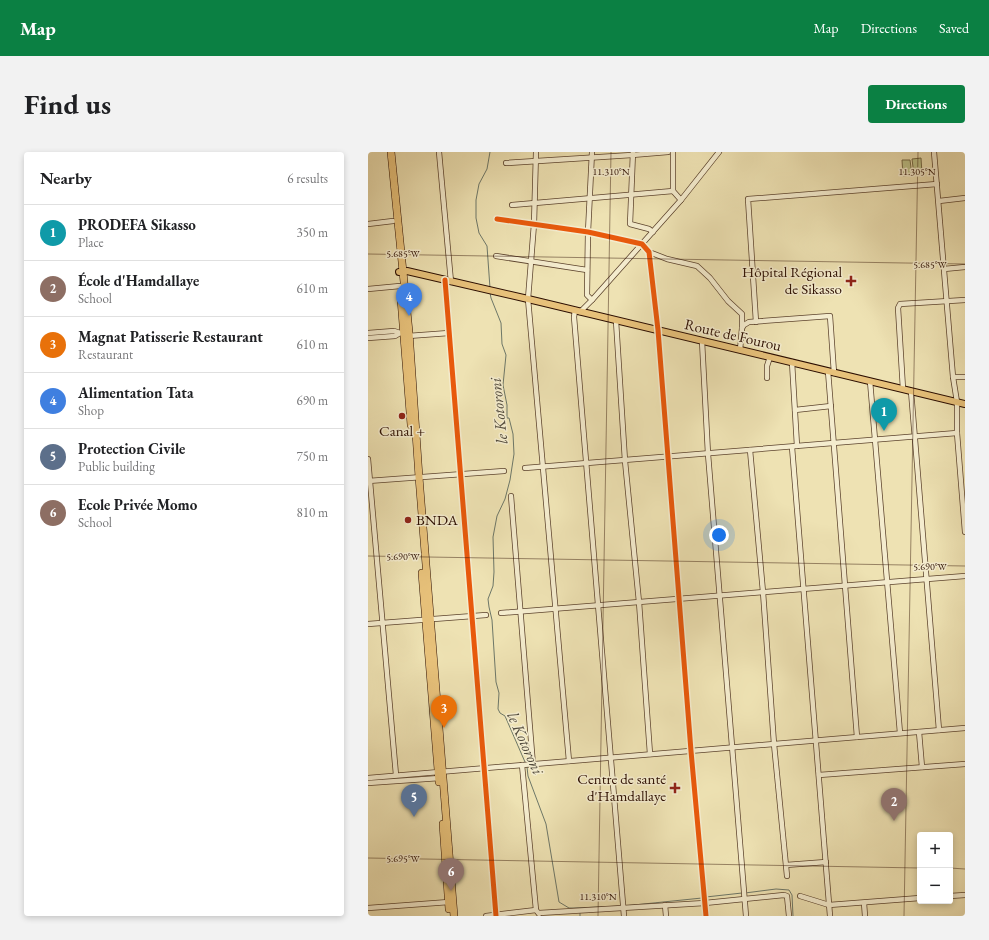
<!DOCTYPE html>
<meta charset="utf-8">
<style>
:root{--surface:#fff;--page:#f2f2f2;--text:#202124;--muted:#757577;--line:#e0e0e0;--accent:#0b8043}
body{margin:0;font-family:"EB Garamond",serif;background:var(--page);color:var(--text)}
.controls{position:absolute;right:12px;bottom:12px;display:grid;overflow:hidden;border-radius:4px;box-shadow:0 2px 6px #0003}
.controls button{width:36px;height:36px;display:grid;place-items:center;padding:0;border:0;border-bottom:1px solid var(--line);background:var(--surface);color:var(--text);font:20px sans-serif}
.you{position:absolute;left:351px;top:383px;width:14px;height:14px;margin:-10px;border:3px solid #fff;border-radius:50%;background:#1a73e8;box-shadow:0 0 0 6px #1a73e833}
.badge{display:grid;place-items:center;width:26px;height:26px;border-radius:50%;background:var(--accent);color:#fff;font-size:13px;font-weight:700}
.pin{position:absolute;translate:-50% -33px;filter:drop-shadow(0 1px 2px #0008)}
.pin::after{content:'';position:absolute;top:21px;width:14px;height:12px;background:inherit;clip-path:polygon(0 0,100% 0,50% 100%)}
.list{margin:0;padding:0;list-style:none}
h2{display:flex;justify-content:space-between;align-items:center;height:52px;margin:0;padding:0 16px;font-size:17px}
h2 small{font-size:13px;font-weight:400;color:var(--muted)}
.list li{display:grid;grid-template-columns:26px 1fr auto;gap:12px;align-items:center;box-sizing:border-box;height:56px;padding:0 16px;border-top:1px solid var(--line)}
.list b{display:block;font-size:15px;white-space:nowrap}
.list p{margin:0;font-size:13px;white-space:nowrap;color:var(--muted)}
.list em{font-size:13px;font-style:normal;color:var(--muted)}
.map{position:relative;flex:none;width:597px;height:764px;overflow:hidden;border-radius:4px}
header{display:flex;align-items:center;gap:24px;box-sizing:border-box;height:56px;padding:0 20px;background:var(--accent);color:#fff}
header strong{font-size:19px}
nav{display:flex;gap:22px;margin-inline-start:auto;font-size:14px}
.intro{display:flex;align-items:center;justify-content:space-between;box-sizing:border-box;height:96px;padding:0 24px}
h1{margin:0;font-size:28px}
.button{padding:10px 18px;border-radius:4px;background:var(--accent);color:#fff;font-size:14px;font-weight:700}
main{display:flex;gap:24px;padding:0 24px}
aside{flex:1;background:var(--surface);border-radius:4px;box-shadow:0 2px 6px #0003}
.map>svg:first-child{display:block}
</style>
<header>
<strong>Map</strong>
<nav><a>Map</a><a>Directions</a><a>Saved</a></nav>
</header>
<div class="intro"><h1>Find us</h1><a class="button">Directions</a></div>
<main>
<aside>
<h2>Nearby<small>6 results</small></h2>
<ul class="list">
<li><span class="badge" style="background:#0f9aa8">1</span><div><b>PRODEFA Sikasso</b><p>Place</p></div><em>350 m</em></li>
<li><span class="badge" style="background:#8d6e63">2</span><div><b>École d'Hamdallaye</b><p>School</p></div><em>610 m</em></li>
<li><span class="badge" style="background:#e8710a">3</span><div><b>Magnat Patisserie Restaurant</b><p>Restaurant</p></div><em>610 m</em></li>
<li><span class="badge" style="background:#3f7fe0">4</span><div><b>Alimentation Tata</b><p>Shop</p></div><em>690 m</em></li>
<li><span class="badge" style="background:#5c6f8a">5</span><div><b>Protection Civile</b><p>Public building</p></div><em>750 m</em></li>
<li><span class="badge" style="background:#8d6e63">6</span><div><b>Ecole Privée Momo</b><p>School</p></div><em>810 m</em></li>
</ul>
</aside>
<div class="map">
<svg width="597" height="764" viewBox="0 0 597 764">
<rect width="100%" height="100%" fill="#eee2b3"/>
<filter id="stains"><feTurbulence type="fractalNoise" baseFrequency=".005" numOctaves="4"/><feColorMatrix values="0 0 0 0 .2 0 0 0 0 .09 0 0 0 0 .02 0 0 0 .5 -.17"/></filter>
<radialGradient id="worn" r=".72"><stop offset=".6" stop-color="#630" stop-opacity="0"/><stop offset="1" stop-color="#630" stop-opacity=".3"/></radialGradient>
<!-- green -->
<g fill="#bdc289" stroke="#746844">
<polygon points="553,6 554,22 546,23 544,7"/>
<polygon points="534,8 542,8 544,23 535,24"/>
</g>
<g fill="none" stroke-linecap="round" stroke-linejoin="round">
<!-- stream -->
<g stroke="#6d7768" stroke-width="1">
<polyline points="122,136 119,94 111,81 108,66 108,48 111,32 119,17 122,0"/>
<polyline points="122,141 123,146 133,171 134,192 138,203 135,233 139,253 139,266 141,266 145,282 146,302 142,328 137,347 129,364 125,385 126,420 125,434 120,447 121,455 124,468 128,530 131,541 130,557 132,561 137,564 157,610"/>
<polyline points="159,615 160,624 178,672 191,750 201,756 206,756 253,754"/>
<polyline points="377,741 408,737 421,738 424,743 425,764"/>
<polyline points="338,745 374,741"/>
<polyline points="256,754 334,746"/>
<polyline points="212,761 212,764"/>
</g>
<defs>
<g id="minor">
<polyline points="71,0 83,130"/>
<polyline points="168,0 166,72 160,147 201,609"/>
<polyline points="265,0 262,72 281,77 285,80"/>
<polyline points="305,0 305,39 313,48"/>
<polyline points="566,0 585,225 589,250 589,281 597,380"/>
<polyline points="138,11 264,3 300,0"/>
<polyline points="571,49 597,46"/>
<polyline points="144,53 305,39"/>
<polyline points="129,67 220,80 274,92 281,100 290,178 323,599 338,764"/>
<polyline points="0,72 25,69"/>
<polyline points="281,100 299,107 329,114 342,126 360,149 374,162 374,176"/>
<polyline points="128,104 219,118"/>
<polyline points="576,117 597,115"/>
<polyline points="77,128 128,764"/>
<polyline points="0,137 32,134"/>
<polyline points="224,148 219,143 220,80 224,0"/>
<polyline points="207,158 206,165 256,764"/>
<polyline points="212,160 224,148 313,48 351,0"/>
<polyline points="248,169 257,309 271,450 282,602"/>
<polyline points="388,170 380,47 569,32"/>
<polyline points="0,181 26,179 32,181"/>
<polyline points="40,184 81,181"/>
<polyline points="0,186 27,184 32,181 37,181"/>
<polyline points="334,189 340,302 378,764"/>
<polyline points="372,198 374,176 376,173 381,170 462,164 466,221"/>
<polyline points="424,210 429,294"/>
<polyline points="460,219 489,585"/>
<polyline points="585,225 597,225"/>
<polyline points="399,226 399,214 402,205"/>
<polyline points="502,229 532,581"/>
<polyline points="535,237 530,156 532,152 597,148"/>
<polyline points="543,239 571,578"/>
<polyline points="427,258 463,254"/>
<polyline points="424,295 462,764"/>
<polyline points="382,298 395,440 406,592 419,724"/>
<polyline points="0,307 28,623"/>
<polyline points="157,316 589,281"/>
<polyline points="0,329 136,319"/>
<polyline points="143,344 165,613"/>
<polyline points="133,461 597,424"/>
<polyline points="0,472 118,463"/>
<polyline points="551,580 554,615"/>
<polyline points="154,613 168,758 171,762"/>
<polyline points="451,623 597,612"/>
<polyline points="0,626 597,576"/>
<polyline points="0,631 72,626"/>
<polyline points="418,713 458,710"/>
<polyline points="432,744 461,753 552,746"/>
<polyline points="582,744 597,743"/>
<polyline points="496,751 497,764"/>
<polyline points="297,753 298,764"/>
<polyline points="0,756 81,750"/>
<polyline points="171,761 337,751 416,743 419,744 421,764"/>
<polyline points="118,764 168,758"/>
</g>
<polyline id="major" points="31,120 39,119 160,147 597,252"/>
<g id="highway">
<polyline points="23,0 41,180 51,325 86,764"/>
<polyline points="33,147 43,273"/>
<polyline points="54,421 71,630"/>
<polyline points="75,672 81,757"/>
</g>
</defs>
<!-- minor casing -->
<use href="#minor" stroke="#5c432d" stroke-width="6"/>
<!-- major casing -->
<use href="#major" stroke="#2c0e00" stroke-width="8"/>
<!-- highway casing -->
<use href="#highway" stroke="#2c0e00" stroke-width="8"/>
<!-- minor -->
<use href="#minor" stroke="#f4ecce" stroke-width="4.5"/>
<!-- major -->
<use href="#major" stroke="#e7c17a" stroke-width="6"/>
<!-- highway -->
<use href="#highway" stroke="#e7c17a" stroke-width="7"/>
<defs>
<g id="cycleway">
<polyline points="129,67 220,80 274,92 281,100 290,178 323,599 338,764"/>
<polyline points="77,128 128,764"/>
</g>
</defs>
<!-- cycleway casing -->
<use href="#cycleway" stroke="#f4ecce" stroke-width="8"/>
<!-- cycleway -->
<use href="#cycleway" stroke="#e8590c" stroke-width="5"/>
</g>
<!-- ticks -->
<path fill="none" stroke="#2c0e00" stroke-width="1" stroke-opacity="0.45" d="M0,102L597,112M0,404L597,414M0,706L552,716M582,716L597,717M230,764L243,0M536,764L550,0"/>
<!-- markers -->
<g fill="#8f2418" stroke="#f4ecce" stroke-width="1.5">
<path d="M481 123h4v4h4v4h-4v4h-4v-4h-4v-4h4z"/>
<circle cx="34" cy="264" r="4"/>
<circle cx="40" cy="368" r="4"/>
<path d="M305 630h4v4h4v4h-4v4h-4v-4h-4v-4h4z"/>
</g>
<g text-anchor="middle" stroke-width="3" stroke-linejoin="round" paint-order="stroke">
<!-- poi labels -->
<g font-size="15" fill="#2c0e00" stroke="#f4ecce" text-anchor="end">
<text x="474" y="125">Hôpital Régional<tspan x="474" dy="17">de Sikasso</tspan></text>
<text x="34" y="284" text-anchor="middle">Canal +</text>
<text x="48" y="373" text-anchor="start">BNDA</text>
<text x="298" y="632">Centre de santé<tspan x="298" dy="17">d'Hamdallaye</tspan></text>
</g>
<!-- street labels -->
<g font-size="15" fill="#2c0e00" stroke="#f4ecce">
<text transform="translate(365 183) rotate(13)" y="5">Route de Fourou</text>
</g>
<!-- water labels -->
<g font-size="16" font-style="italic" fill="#524b3d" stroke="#f4ecce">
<text transform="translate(130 259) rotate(-96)" y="6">le Kotoroni</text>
<text transform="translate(158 591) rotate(66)" y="6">le Kotoroni</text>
</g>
</g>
<g font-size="10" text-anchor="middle" fill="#2c0e00" stroke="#f4ecce" stroke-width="3" stroke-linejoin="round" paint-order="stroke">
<text x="243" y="23">11.310°N</text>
<text x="549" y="23">11.305°N</text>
<text x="35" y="105">5.685°W</text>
<text x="562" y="116">5.685°W</text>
<text x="35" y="408">5.690°W</text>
<text x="562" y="418">5.690°W</text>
<text x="35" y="710">5.695°W</text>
<text x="230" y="748">11.310°N</text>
</g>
<rect width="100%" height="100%" filter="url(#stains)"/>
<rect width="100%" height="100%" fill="url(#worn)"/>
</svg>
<div class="controls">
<button>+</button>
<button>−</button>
</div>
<div class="you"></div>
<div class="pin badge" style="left:516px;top:279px;background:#0f9aa8">1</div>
<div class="pin badge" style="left:526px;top:669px;background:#8d6e63">2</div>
<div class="pin badge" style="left:76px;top:576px;background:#e8710a">3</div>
<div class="pin badge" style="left:41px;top:164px;background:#3f7fe0">4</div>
<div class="pin badge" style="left:46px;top:665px;background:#5c6f8a">5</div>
<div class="pin badge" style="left:83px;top:739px;background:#8d6e63">6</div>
</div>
</main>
